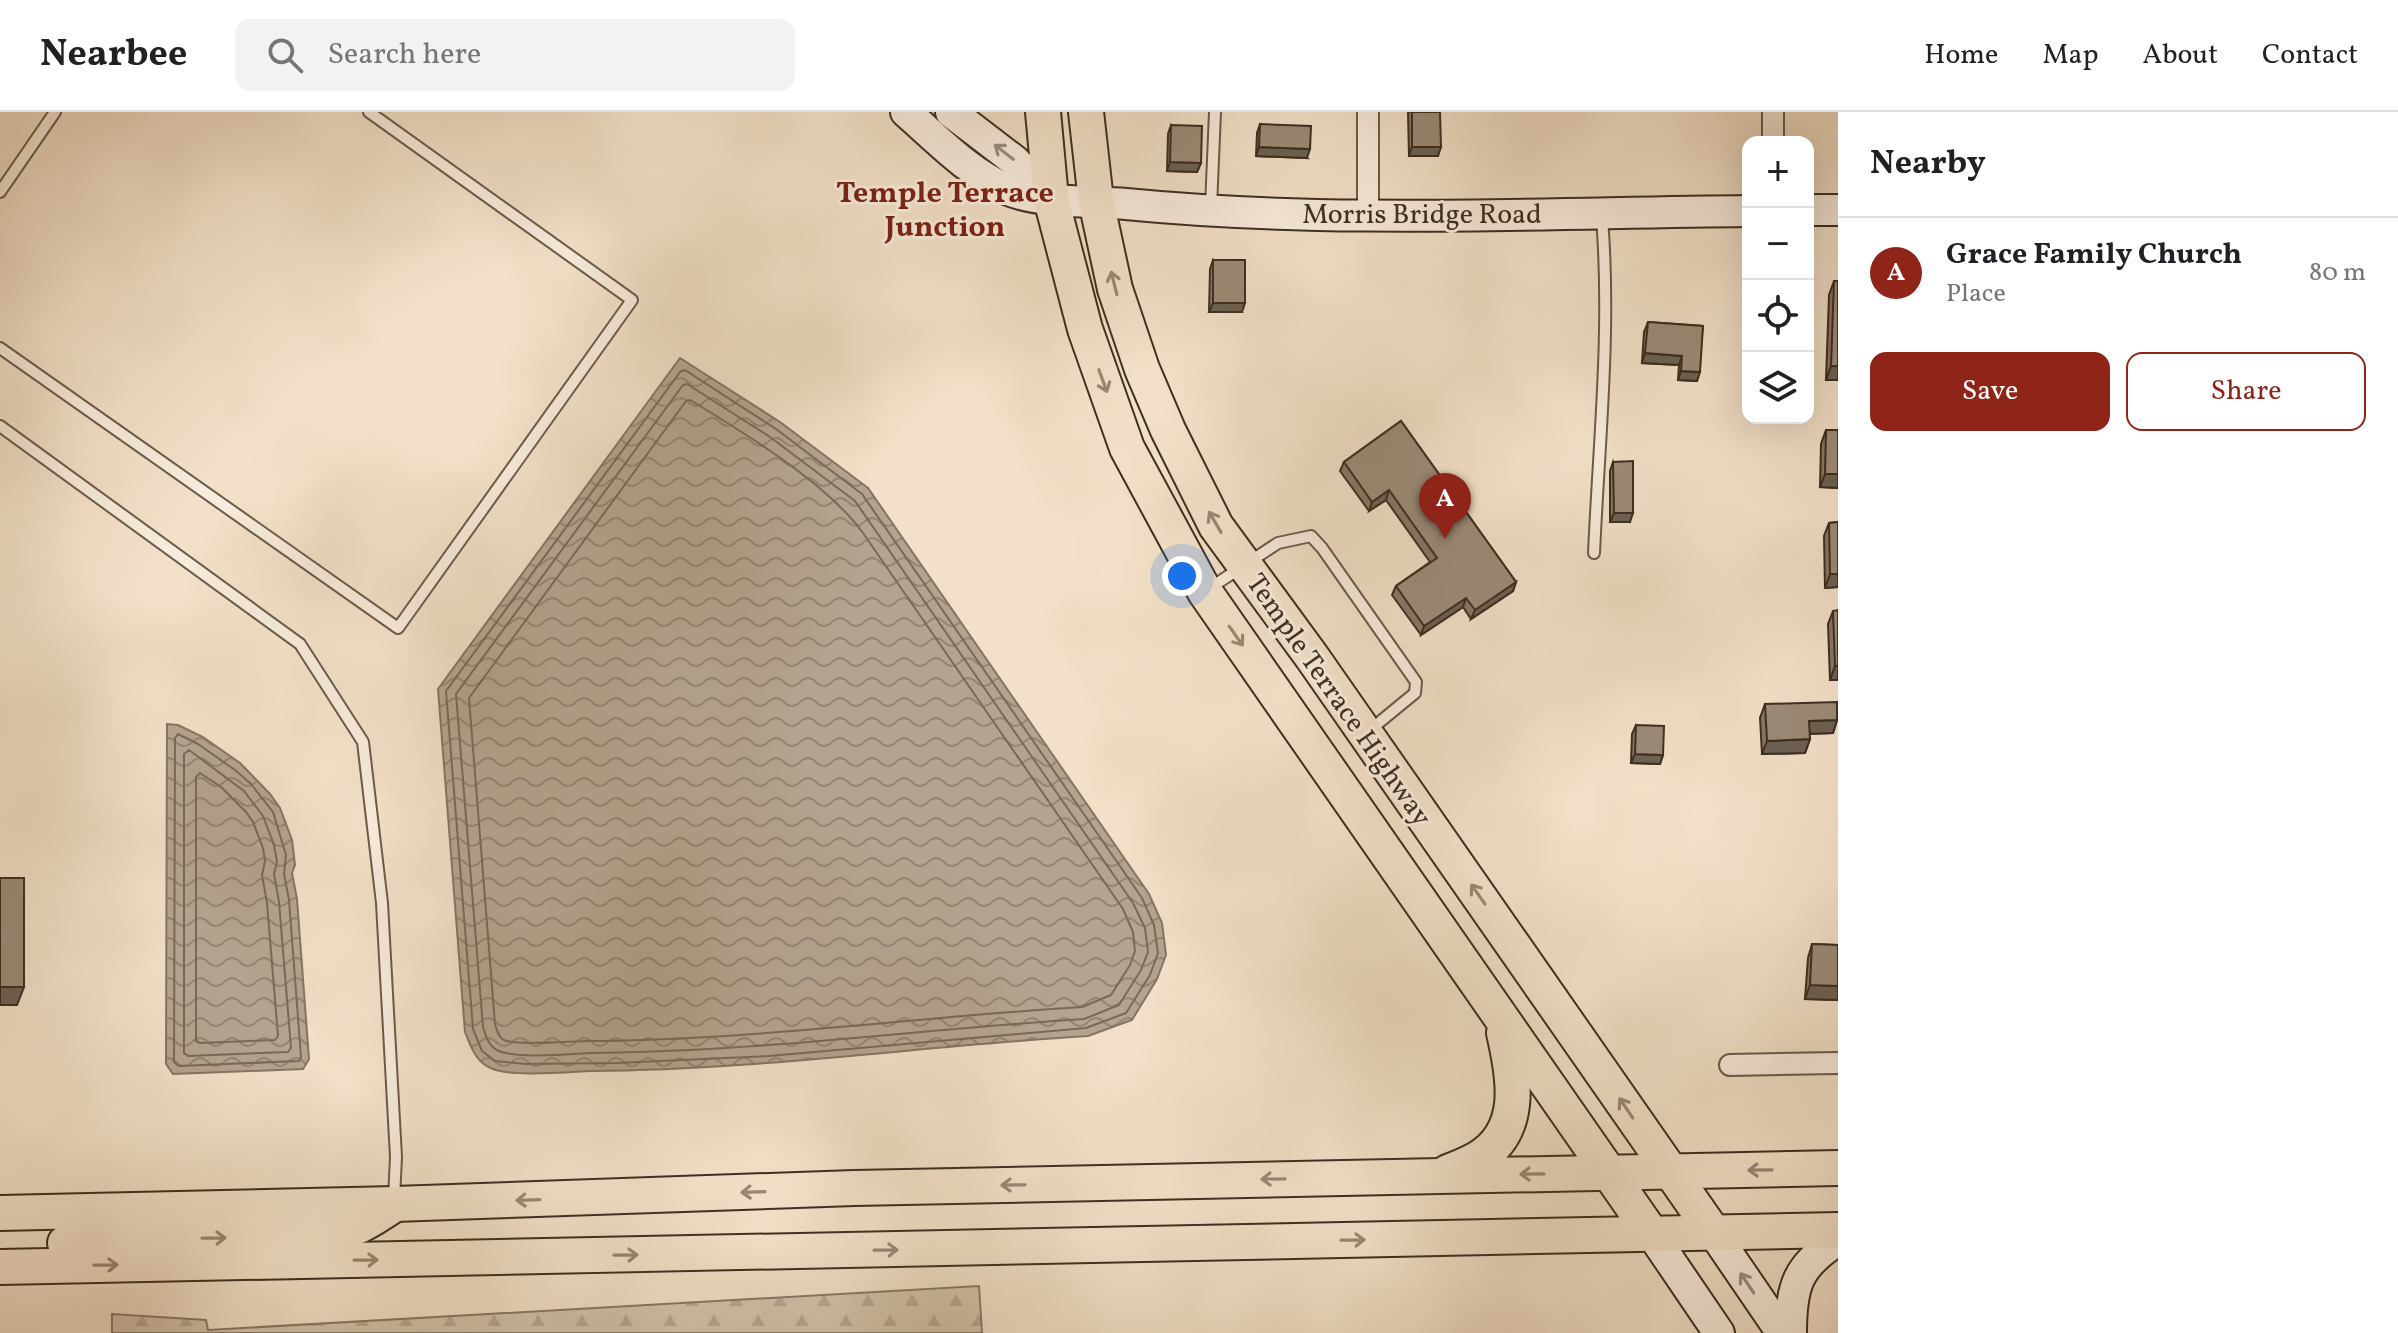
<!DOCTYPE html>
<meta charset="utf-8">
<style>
:root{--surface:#fff;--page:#f2f2f2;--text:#202124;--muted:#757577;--line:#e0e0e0;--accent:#8f2418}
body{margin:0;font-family:Vollkorn,serif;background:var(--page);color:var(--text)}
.controls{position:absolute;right:24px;top:24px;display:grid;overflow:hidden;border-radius:16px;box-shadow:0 8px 32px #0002}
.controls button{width:72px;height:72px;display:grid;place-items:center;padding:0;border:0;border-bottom:2px solid var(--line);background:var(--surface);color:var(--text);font:40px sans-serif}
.you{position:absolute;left:1182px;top:464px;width:28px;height:28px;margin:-20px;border:6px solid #fff;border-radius:50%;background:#1a73e8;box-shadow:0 0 0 12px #1a73e833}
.badge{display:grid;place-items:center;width:52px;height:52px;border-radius:50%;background:var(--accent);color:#fff;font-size:26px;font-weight:700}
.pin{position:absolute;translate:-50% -66px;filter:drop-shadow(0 2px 4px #0008)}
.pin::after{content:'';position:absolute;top:42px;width:28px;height:24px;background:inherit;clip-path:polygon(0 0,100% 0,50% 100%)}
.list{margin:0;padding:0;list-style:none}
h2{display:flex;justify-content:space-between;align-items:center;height:104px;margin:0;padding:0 32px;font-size:34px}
h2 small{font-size:26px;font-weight:400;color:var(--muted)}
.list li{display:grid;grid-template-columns:52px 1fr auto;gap:24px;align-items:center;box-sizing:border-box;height:112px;padding:0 32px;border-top:2px solid var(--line)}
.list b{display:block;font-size:30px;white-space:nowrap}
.list p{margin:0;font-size:26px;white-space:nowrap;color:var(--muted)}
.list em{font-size:26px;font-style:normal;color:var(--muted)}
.actions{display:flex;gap:16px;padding:24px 32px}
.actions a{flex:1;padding:18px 0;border:2px solid var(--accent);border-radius:16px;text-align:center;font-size:28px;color:var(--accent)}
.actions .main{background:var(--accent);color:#fff}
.icon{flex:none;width:44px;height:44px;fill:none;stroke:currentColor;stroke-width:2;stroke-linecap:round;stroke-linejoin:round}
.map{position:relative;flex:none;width:1838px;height:1221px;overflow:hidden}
header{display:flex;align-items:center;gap:48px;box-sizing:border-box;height:112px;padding:0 40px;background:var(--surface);border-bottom:2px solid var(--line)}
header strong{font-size:38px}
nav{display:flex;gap:44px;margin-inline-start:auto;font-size:28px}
.search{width:560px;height:72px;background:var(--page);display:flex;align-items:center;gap:20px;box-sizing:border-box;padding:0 28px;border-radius:16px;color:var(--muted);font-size:30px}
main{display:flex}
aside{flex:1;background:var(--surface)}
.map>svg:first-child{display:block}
</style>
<header>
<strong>Nearbee</strong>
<div class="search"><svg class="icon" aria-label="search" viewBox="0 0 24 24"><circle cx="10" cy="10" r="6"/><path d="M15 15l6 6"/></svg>Search here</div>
<nav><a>Home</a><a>Map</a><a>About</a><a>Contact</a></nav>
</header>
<main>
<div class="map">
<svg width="1838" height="1221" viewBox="0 0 1838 1221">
<defs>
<pattern id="forest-firs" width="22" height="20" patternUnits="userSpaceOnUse" patternTransform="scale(2)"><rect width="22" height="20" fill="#d3c2ab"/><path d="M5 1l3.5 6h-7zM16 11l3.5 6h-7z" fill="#b6a793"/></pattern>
<pattern id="water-waves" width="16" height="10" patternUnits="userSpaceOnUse" patternTransform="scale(2)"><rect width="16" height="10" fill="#b4a48f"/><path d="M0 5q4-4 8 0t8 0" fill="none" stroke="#948674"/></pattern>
</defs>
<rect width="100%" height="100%" fill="#f2e0c8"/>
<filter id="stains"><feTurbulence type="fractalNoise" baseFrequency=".0025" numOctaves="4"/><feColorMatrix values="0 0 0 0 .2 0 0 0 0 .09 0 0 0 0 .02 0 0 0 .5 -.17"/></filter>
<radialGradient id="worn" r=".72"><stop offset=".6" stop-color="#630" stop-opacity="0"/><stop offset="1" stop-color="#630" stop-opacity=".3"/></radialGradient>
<!-- forest -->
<polygon fill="url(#forest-firs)" stroke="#887866" stroke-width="2" points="979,1174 982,1221 112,1221 112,1202 206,1208 208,1218"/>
<!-- water -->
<g fill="url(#water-waves)" stroke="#847563" stroke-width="2">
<path d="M680,246L780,310L868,376L1149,782L1162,811L1166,843L1157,867L1132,908L1088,924C922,934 757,958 591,959C567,960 514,965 493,957C476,951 471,935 465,920L438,577Z"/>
<polygon points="167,612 178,613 203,625 240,651 270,682 280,696 292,728 295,753 292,761 297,787 309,947 303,957 173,962 166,952"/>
</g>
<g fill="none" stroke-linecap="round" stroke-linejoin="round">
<!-- shore -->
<g stroke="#786a58" stroke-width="2">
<polygon points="685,258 776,317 862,382 1142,786 1154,813 1158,841 1150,863 1126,901 1086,916 769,944 616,951 525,952 495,949 482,939 473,917 446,579 680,260"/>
<path d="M687,272L770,325L855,389L1133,791L1145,816L1148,840L1141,858L1119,893L1084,907C920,917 756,940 591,941C569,942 518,947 499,939C489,935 486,925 483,915L456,582L683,273Z"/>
<path d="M690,288C743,320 827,371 863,421L1123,797L1133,820L1135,839L1130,853L1111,883L1082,895C917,905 754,928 589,929C571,929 518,934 504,928C498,925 497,918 495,912L469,586L686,289Z"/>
<polygon points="178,622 198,632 235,658 251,672 273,700 286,743 284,762 289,788 301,945 299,949 179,954 174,950 175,626"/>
<polygon points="189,638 244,679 263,704 274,733 277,750 274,762 279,790 291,936 288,940 188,944 184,941 184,642"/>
<polygon points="200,661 221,675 246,700 253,710 263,736 265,749 262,763 267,791 278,924 275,928 200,931 196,929 196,665"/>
</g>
<defs>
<g id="lane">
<polyline points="0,80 55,0"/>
<polyline points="1211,95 1215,0"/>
<polyline points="0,236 398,516 632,188 369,0"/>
<polyline points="0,314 300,532 363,630 382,791 396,1045 394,1086"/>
<path d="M1594,441C1599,329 1611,218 1602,106"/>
<polyline points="1210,476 1278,431 1311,424 1322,436 1416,570 1415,581 1370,618"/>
</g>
<g id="street">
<polyline points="1368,0 1368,103"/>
<polyline points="1773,0 1773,30"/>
<polyline points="1730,953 1838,951"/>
</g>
<g id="secondary">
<path d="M906,0C937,27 968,60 1006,77C1037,91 1092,89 1126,92C1331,112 1542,101 1748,99"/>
<polyline points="951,0 1015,49 1051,87"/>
<polyline points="1808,98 1838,98"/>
<polyline points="1713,1120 1782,1221"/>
<polyline points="1651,1121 1719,1221"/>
<path d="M1791,1221C1791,1174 1797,1154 1838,1128"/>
</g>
<g id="primary">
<polyline points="1043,0 1051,87 1085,217 1127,336 1205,480 1651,1121"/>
<polyline points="1086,0 1096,89 1115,177 1142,257 1168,318 1216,414 1312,545 1713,1120"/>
<path d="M1448,1060C1458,1056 1468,1052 1477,1047C1525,1020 1514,964 1504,921"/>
<polyline points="0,1101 394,1092 854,1076 1838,1056"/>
<path d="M65,1131L326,1124C352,1120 370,1109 392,1094"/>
<polyline points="0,1155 1838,1118"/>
</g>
</defs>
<!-- lane casing -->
<use href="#lane" stroke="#6a5b4a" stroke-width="14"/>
<!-- street casing -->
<use href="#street" stroke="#6a5b4a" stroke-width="24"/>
<!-- secondary casing -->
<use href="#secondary" stroke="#3d2f20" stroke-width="34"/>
<!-- primary casing -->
<use href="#primary" stroke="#3d2f20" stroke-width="38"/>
<!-- lane -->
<use href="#lane" stroke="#f7ebdb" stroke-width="10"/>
<!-- street -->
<use href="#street" stroke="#f7ebdb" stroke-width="20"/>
<!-- secondary -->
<use href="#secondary" stroke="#f7ebdb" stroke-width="30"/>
<!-- primary -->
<use href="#primary" stroke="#f2e0c8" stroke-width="34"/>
</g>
<!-- wall -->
<g fill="#857866" stroke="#3d2f20" stroke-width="2">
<polygon points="1408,0 1440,0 1438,44 1409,44"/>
<polygon points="1260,12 1307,46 1256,44 1257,21"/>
<polygon points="1171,13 1201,51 1197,60 1167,59 1168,22"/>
<polygon points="1213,148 1242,200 1209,200 1210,157"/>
<polygon points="1834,169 1838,169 1838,268 1826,268 1829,183"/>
<polygon points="1648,210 1703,214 1697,269 1678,268 1679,253 1642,251 1644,220"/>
<polygon points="1401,309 1516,470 1513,479 1471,507 1463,495 1421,523 1392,483 1396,474 1430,450 1386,388 1369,399 1340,359 1344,350"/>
<polygon points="1826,318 1838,318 1838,376 1820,375 1821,332"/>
<polygon points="1613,350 1630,410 1610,410 1610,359"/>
<polygon points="1838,410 1838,475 1825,476 1824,424 1829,411"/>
<polygon points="1833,499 1838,568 1830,568 1828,512"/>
<polygon points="1765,592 1837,608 1833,621 1809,622 1810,627 1805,641 1762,642 1760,606"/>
<polygon points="1636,613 1663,643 1660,652 1631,651 1632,622"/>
<polygon points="1812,832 1838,833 1838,888 1805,887 1808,846"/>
</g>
<!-- shaded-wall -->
<g fill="#6c6153" stroke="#3d2f20" stroke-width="2">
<polygon points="1259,35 1310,37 1307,46 1256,44"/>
<polygon points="1412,35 1441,35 1438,44 1409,44"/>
<polygon points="1170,50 1201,51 1197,60 1167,59"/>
<polygon points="1213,191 1245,191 1242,200 1209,200"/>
<polygon points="1645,241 1682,244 1679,253 1642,251"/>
<polygon points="1831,254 1838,254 1838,268 1826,268"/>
<polygon points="1681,259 1700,260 1697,269 1678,268"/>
<polygon points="1825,362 1838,362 1838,376 1820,375"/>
<polygon points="1389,378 1386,388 1369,399 1372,390"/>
<polygon points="1614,401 1633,401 1630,410 1610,410"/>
<polygon points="1830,462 1838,462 1838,475 1825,476"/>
<polygon points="1516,470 1513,479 1471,507 1475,498"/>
<polygon points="1466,486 1463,495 1421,523 1424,514"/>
<polygon points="1835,554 1838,554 1838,568 1830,568"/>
<polygon points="1837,608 1833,621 1804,622 1809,609"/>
<polygon points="1810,627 1805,641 1762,642 1767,629"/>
<polygon points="1635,642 1663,643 1660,652 1631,651"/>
<polygon points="1810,873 1838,874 1838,888 1805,887"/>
<polygon points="0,875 24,875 17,893 0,893"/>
</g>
<!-- building -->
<g fill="#9b8b77" stroke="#3d2f20" stroke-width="2">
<polygon points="1412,0 1440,0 1441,35 1412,35"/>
<polygon points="1260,12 1311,14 1310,37 1259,35"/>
<polygon points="1171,13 1202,14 1201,51 1170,50"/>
<rect x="1213" y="148" width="32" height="43"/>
<polygon points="1834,169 1838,169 1838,254 1831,254"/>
<polygon points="1648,210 1703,214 1700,260 1681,259 1682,244 1645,241"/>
<polygon points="1401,309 1516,470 1475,498 1466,486 1424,514 1396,474 1437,446 1389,378 1372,390 1344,350"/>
<polygon points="1826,318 1838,318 1838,362 1825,362"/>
<polygon points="1633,349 1633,401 1614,401 1613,350"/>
<polygon points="1838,410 1838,462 1830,462 1829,411"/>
<polygon points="1838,498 1838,554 1835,554 1833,499"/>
<polygon points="1837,590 1837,608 1809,609 1810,627 1767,629 1765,592"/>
<polygon points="1636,613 1664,614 1663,643 1635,642"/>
<rect x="0" y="766" width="24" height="109"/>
<polygon points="1812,832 1838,833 1838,874 1810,873"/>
</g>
<!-- one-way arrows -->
<defs><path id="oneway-shaft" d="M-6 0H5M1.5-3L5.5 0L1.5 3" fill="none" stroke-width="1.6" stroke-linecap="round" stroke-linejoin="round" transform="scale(2)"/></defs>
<g stroke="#9a8d7e">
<use href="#oneway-shaft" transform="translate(1004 40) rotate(-142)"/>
<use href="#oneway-shaft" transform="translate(1747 1171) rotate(-124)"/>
</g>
<g stroke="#988874">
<use href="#oneway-shaft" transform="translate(1114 171) rotate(-104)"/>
<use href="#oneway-shaft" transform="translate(1103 269) rotate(70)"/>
<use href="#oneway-shaft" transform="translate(1215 410) rotate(-120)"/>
<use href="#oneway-shaft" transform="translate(1236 524) rotate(55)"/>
<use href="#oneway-shaft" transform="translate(1478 782) rotate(-125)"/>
<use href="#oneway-shaft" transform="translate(1626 996) rotate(-124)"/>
<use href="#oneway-shaft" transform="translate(1760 1058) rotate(179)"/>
<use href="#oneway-shaft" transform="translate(1532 1062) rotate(179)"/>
<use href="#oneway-shaft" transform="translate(1273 1067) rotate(179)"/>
<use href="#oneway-shaft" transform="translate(1013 1073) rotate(179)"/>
<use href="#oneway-shaft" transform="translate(753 1080) rotate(178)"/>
<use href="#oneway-shaft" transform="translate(528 1088) rotate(178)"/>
<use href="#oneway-shaft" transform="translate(214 1126) rotate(-1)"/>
<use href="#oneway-shaft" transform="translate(1353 1128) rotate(-1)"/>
<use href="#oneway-shaft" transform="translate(886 1138) rotate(-1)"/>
<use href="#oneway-shaft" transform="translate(626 1143) rotate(-1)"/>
<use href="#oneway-shaft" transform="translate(366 1148) rotate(-1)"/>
<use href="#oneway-shaft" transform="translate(106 1153) rotate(-1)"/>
</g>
<g text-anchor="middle" stroke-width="6" stroke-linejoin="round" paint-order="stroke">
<!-- street labels -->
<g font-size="28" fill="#3d2f20" stroke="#f7ebdb">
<text x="1422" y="111">Morris Bridge Road</text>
<text transform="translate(1340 587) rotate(55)" y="10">Temple Terrace Highway</text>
</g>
<!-- neighbourhood labels -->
<g font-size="30" font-weight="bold" fill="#7a1f14" stroke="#f7ebdb">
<text x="945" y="90">Temple Terrace<tspan x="945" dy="34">Junction</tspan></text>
</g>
</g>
<rect width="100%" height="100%" filter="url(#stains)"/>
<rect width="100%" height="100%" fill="url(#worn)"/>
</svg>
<div class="controls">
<button>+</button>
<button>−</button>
<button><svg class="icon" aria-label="locate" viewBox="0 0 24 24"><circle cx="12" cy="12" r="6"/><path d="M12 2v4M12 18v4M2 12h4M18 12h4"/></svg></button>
<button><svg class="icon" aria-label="layers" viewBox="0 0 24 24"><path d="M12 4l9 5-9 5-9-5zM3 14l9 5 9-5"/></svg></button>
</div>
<div class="you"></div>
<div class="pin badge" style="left:1445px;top:427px">A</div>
</div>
<aside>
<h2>Nearby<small></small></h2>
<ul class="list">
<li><span class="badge">A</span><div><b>Grace Family Church</b><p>Place</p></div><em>80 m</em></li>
</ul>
<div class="actions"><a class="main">Save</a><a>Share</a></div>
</aside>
</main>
